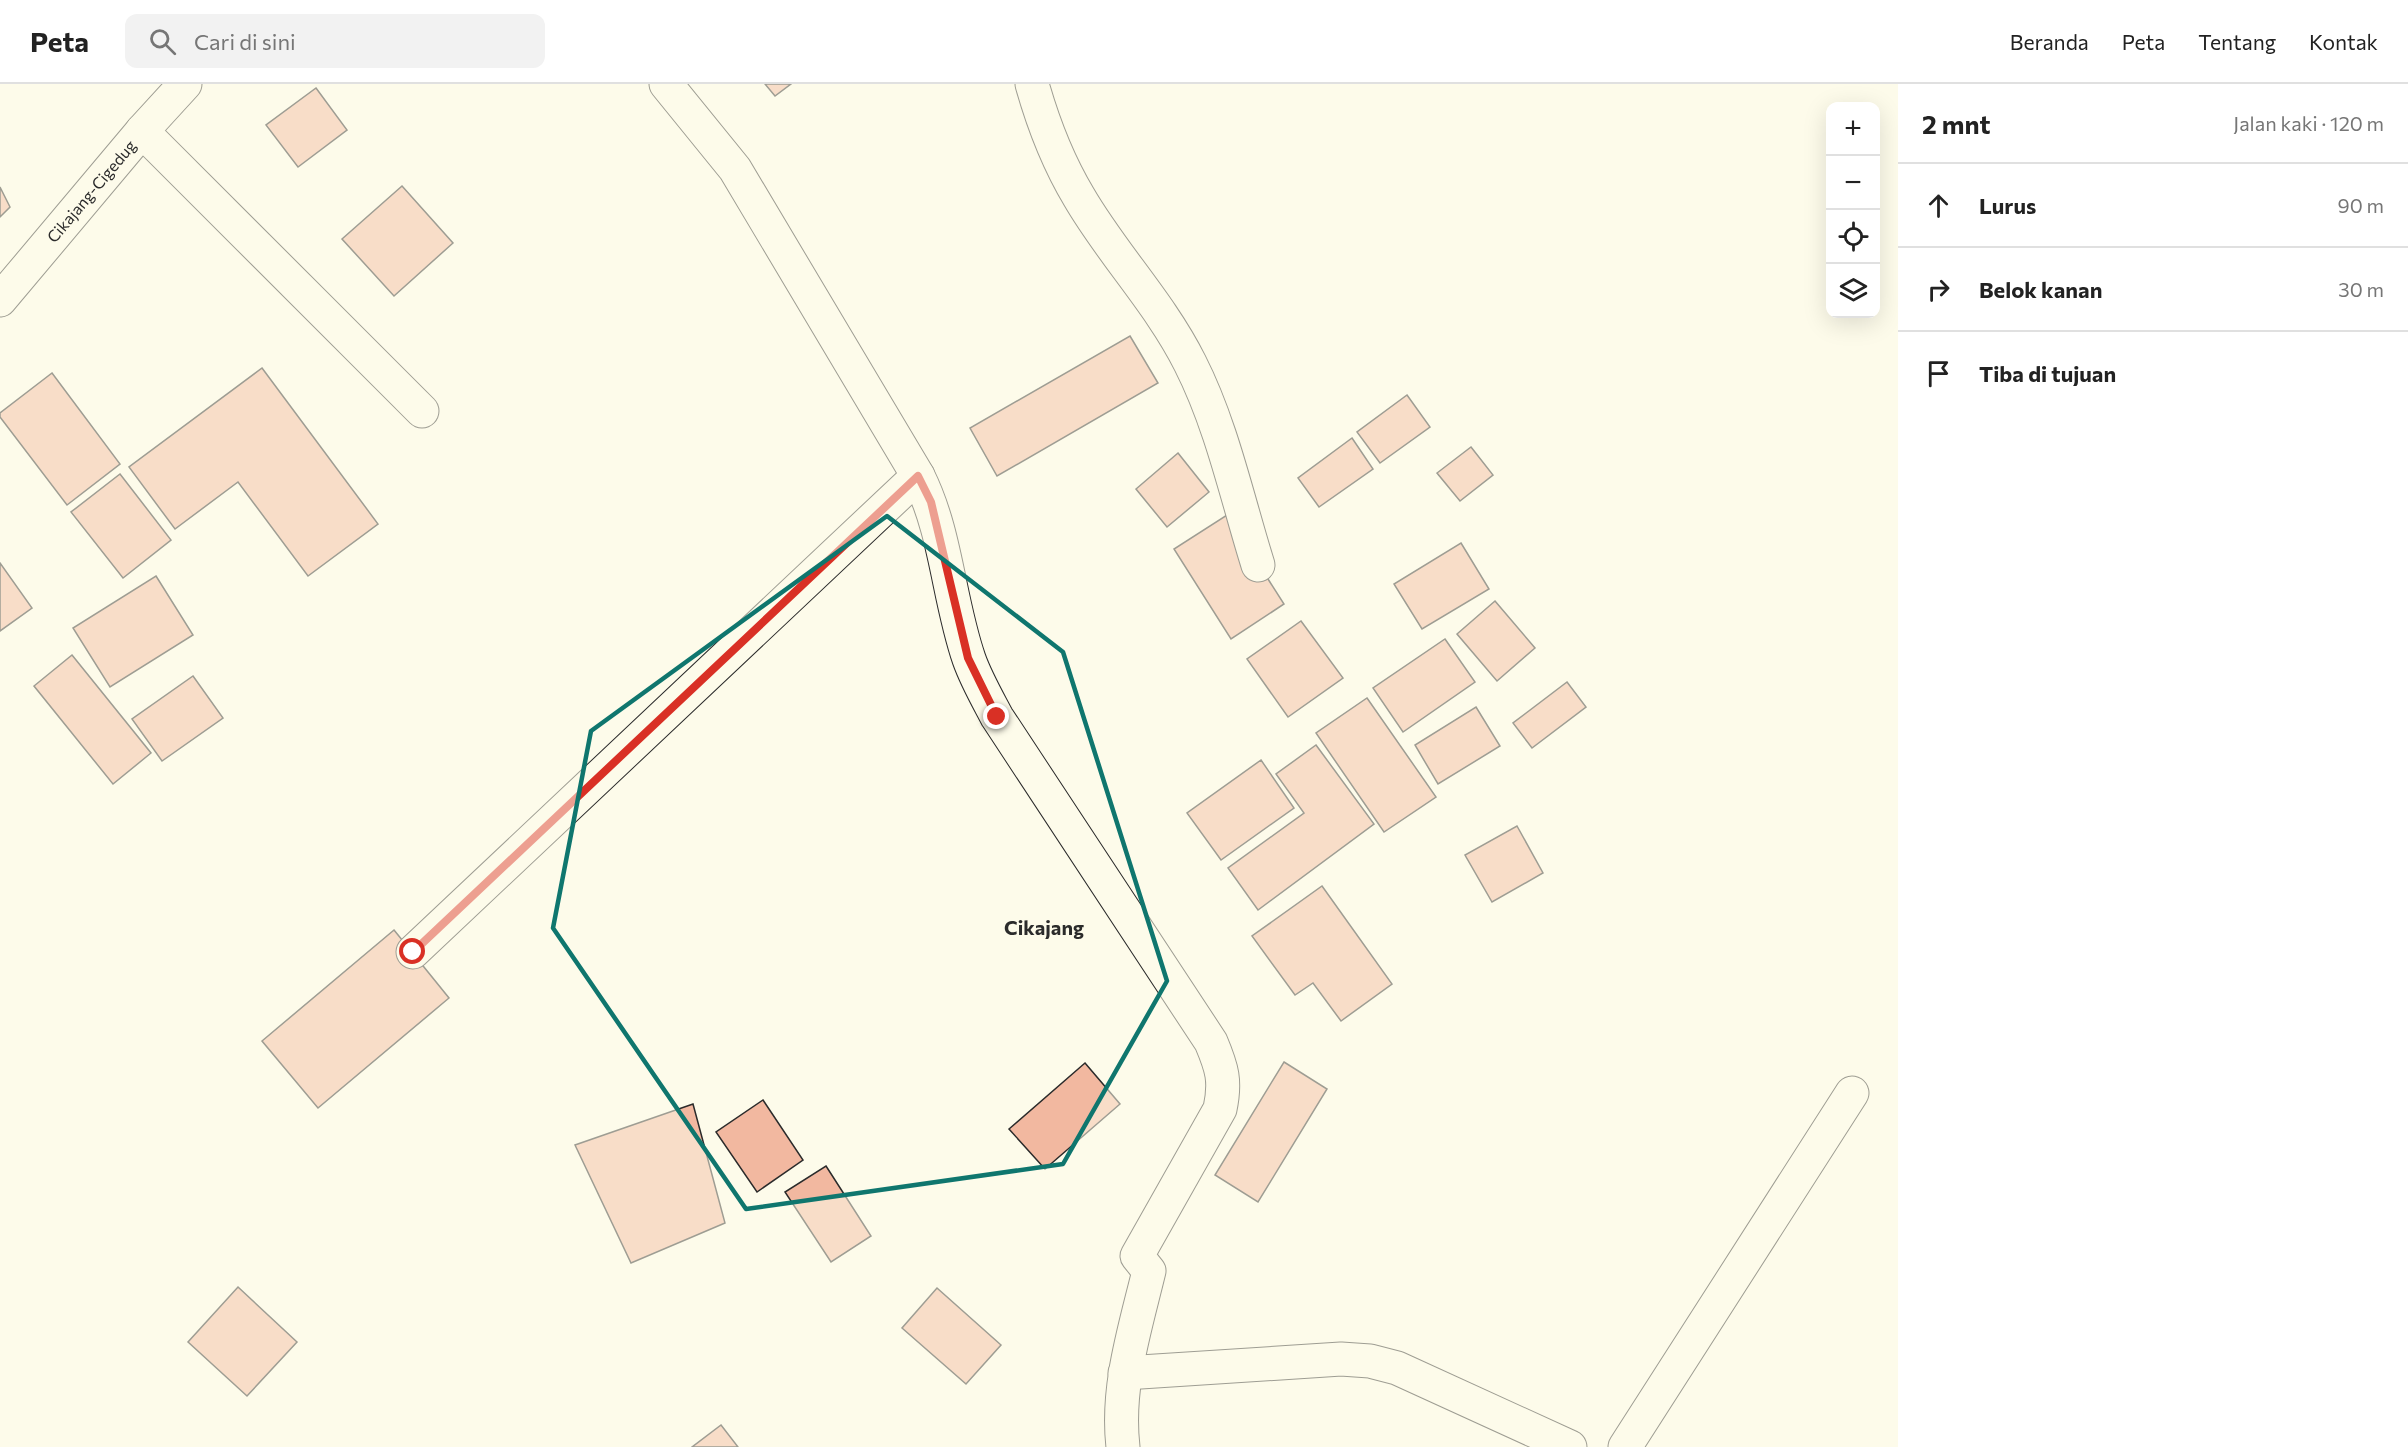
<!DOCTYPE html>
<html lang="id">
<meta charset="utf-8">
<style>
:root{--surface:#fff;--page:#f2f2f2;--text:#222;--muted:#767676;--line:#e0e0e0}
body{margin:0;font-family:Commissioner,sans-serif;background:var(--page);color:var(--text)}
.controls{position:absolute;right:18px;top:18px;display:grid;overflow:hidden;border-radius:12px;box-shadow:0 6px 24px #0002}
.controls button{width:54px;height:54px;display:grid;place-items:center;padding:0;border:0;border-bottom:2px solid var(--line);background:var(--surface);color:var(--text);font:30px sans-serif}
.stop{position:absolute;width:18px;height:18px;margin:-14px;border:4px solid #d93025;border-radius:50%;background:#fff}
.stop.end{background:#d93025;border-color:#fff;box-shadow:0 2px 6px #0008}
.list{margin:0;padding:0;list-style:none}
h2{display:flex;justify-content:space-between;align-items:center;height:78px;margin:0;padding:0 24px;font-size:26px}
h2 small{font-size:20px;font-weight:400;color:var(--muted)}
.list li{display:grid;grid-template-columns:39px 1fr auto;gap:18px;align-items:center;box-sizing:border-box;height:84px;padding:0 24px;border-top:2px solid var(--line)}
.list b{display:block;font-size:22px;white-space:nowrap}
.list em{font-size:20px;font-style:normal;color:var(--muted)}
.icon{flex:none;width:33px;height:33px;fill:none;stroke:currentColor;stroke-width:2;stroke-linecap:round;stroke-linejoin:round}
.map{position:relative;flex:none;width:1898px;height:1363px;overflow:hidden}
header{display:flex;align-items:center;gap:36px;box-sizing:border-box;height:84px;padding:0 30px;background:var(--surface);border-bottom:2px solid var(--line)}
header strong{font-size:28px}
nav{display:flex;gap:33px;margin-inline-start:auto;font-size:21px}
.search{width:420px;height:54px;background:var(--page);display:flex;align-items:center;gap:15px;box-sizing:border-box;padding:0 21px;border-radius:12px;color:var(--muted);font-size:22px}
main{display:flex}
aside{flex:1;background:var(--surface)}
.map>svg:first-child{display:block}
</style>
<header>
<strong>Peta</strong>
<div class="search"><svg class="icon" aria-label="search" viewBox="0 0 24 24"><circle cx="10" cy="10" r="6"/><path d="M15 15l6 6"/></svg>Cari di sini</div>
<nav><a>Beranda</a><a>Peta</a><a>Tentang</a><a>Kontak</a></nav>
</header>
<main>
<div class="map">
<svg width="1898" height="1363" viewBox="0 0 1898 1363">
<rect width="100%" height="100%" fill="#fdfbea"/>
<!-- building -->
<g fill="#f2b8a0" stroke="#2b2b2b" stroke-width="1.5">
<polygon points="765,0 791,0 775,12"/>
<polygon points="316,4 347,46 298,83 266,41"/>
<polygon points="402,102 453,159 394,212 342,155"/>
<polygon points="0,103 10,123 0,133"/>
<polygon points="1130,252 1158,299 997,392 970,344"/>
<polygon points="262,284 378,440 308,492 238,398 175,445 129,383"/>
<polygon points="52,289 120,380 67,421 0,333 0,329"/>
<polygon points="1407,311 1430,343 1380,379 1357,348"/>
<polygon points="1352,354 1373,385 1319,423 1298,394"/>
<polygon points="1471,363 1493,391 1460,417 1437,389"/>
<polygon points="1178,369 1209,408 1167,443 1136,405"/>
<polygon points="120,390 171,456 123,494 71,428"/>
<polygon points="1227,431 1284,520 1231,555 1174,465"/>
<polygon points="1461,459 1489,505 1422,545 1394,500"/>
<polygon points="0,479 32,524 0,547"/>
<polygon points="156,492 193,551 110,603 73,544"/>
<polygon points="1495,517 1535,564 1497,597 1457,550"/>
<polygon points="1301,537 1343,594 1288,633 1247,575"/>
<polygon points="1445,555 1475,598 1403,648 1373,604"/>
<polygon points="72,571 151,669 113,700 34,602"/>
<polygon points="193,592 223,634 162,677 132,635"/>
<polygon points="1567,598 1586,623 1532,664 1513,639"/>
<polygon points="1367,614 1436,713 1384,748 1316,649"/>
<polygon points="1476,623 1500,662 1438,700 1415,661"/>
<polygon points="1316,661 1374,740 1258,826 1228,784 1304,729 1276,690"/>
<polygon points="1261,676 1294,724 1221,776 1187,729"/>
<polygon points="1517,742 1543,789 1492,818 1465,771"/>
<polygon points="1322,802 1392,900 1341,937 1313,899 1295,911 1252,852"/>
<polygon points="394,846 449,914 318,1024 262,957"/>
<polygon points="1284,978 1327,1005 1258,1118 1215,1091"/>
<polygon points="1085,979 1120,1020 1045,1085 1009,1045"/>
<polygon points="763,1016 803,1076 757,1108 716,1048"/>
<polygon points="693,1020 725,1139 631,1179 575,1061"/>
<polygon points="826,1082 871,1152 831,1178 785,1108"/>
<polygon points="238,1203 297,1258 247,1312 188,1258"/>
<polygon points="937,1204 1001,1261 966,1300 902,1244"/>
<polygon points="721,1341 738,1363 692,1363"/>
</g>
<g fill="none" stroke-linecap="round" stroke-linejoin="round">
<defs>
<g id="minor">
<path d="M666,0L735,85L918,392C947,450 948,514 969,575C976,595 987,614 997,633L1211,958C1222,984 1226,997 1220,1025L1137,1172L1149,1187C1135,1245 1116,1303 1123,1363"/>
<path d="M1032,0C1043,39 1058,78 1079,113C1112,170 1160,219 1190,279C1222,342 1237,414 1258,481"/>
<polyline points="142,47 422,327"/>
<polyline points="413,868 918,392"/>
<polyline points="1125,1289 1341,1275 1370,1277 1397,1284 1570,1363"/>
<polyline points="1625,1363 1852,1009"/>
</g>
<g id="tertiary">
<path id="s1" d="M0,216L142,47L185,0"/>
</g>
</defs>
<!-- minor casing -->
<use href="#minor" stroke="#2b2b2b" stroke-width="35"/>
<!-- tertiary casing -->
<use href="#tertiary" stroke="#2b2b2b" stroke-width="35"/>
<!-- minor -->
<use href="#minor" stroke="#fdfbea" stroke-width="33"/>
<!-- tertiary -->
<use href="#tertiary" stroke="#fdfbea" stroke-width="33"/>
</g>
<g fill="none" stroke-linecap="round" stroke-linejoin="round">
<!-- route -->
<polyline stroke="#d93025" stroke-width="8" points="413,868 918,392 931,418 968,574 997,633"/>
</g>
<!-- marked area -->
<path d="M0 0H1898V1363H0ZM887,432L1063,568L1167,897L1063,1080L746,1125L553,844L591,647Z" fill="#fdfbea" fill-opacity=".55" fill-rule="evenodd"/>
<path fill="none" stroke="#0f766e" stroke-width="4.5" stroke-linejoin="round" d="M887,432L1063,568L1167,897L1063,1080L746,1125L553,844L591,647Z"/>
<g text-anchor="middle" stroke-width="4.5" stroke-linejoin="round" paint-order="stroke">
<!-- street labels -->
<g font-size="16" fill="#2b2b2b" stroke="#fdfbea">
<text dy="6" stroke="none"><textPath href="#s1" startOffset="142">Cikajang-Cigedug</textPath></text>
</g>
<!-- quarter labels -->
<g font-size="20" font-weight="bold" fill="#2b2b2b" stroke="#fdfbea">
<text x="1044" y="851">Cikajang</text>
</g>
</g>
</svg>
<div class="controls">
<button>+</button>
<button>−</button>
<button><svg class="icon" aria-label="locate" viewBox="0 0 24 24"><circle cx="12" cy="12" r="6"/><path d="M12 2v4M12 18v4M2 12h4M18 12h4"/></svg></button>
<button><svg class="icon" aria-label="layers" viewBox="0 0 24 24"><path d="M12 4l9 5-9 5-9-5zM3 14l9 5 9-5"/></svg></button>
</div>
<div class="stop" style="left:413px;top:868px"></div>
<div class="stop end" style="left:997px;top:633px"></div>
</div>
<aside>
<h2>2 mnt<small>Jalan kaki · 120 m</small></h2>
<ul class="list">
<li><svg class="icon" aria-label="ahead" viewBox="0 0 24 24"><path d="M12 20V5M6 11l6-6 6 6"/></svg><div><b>Lurus</b></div><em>90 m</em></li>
<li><svg class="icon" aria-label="right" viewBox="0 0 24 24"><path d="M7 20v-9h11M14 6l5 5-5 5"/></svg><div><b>Belok kanan</b></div><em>30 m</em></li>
<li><svg class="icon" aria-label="arrive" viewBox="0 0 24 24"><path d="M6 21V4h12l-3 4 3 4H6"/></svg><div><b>Tiba di tujuan</b></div></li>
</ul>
</aside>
</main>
